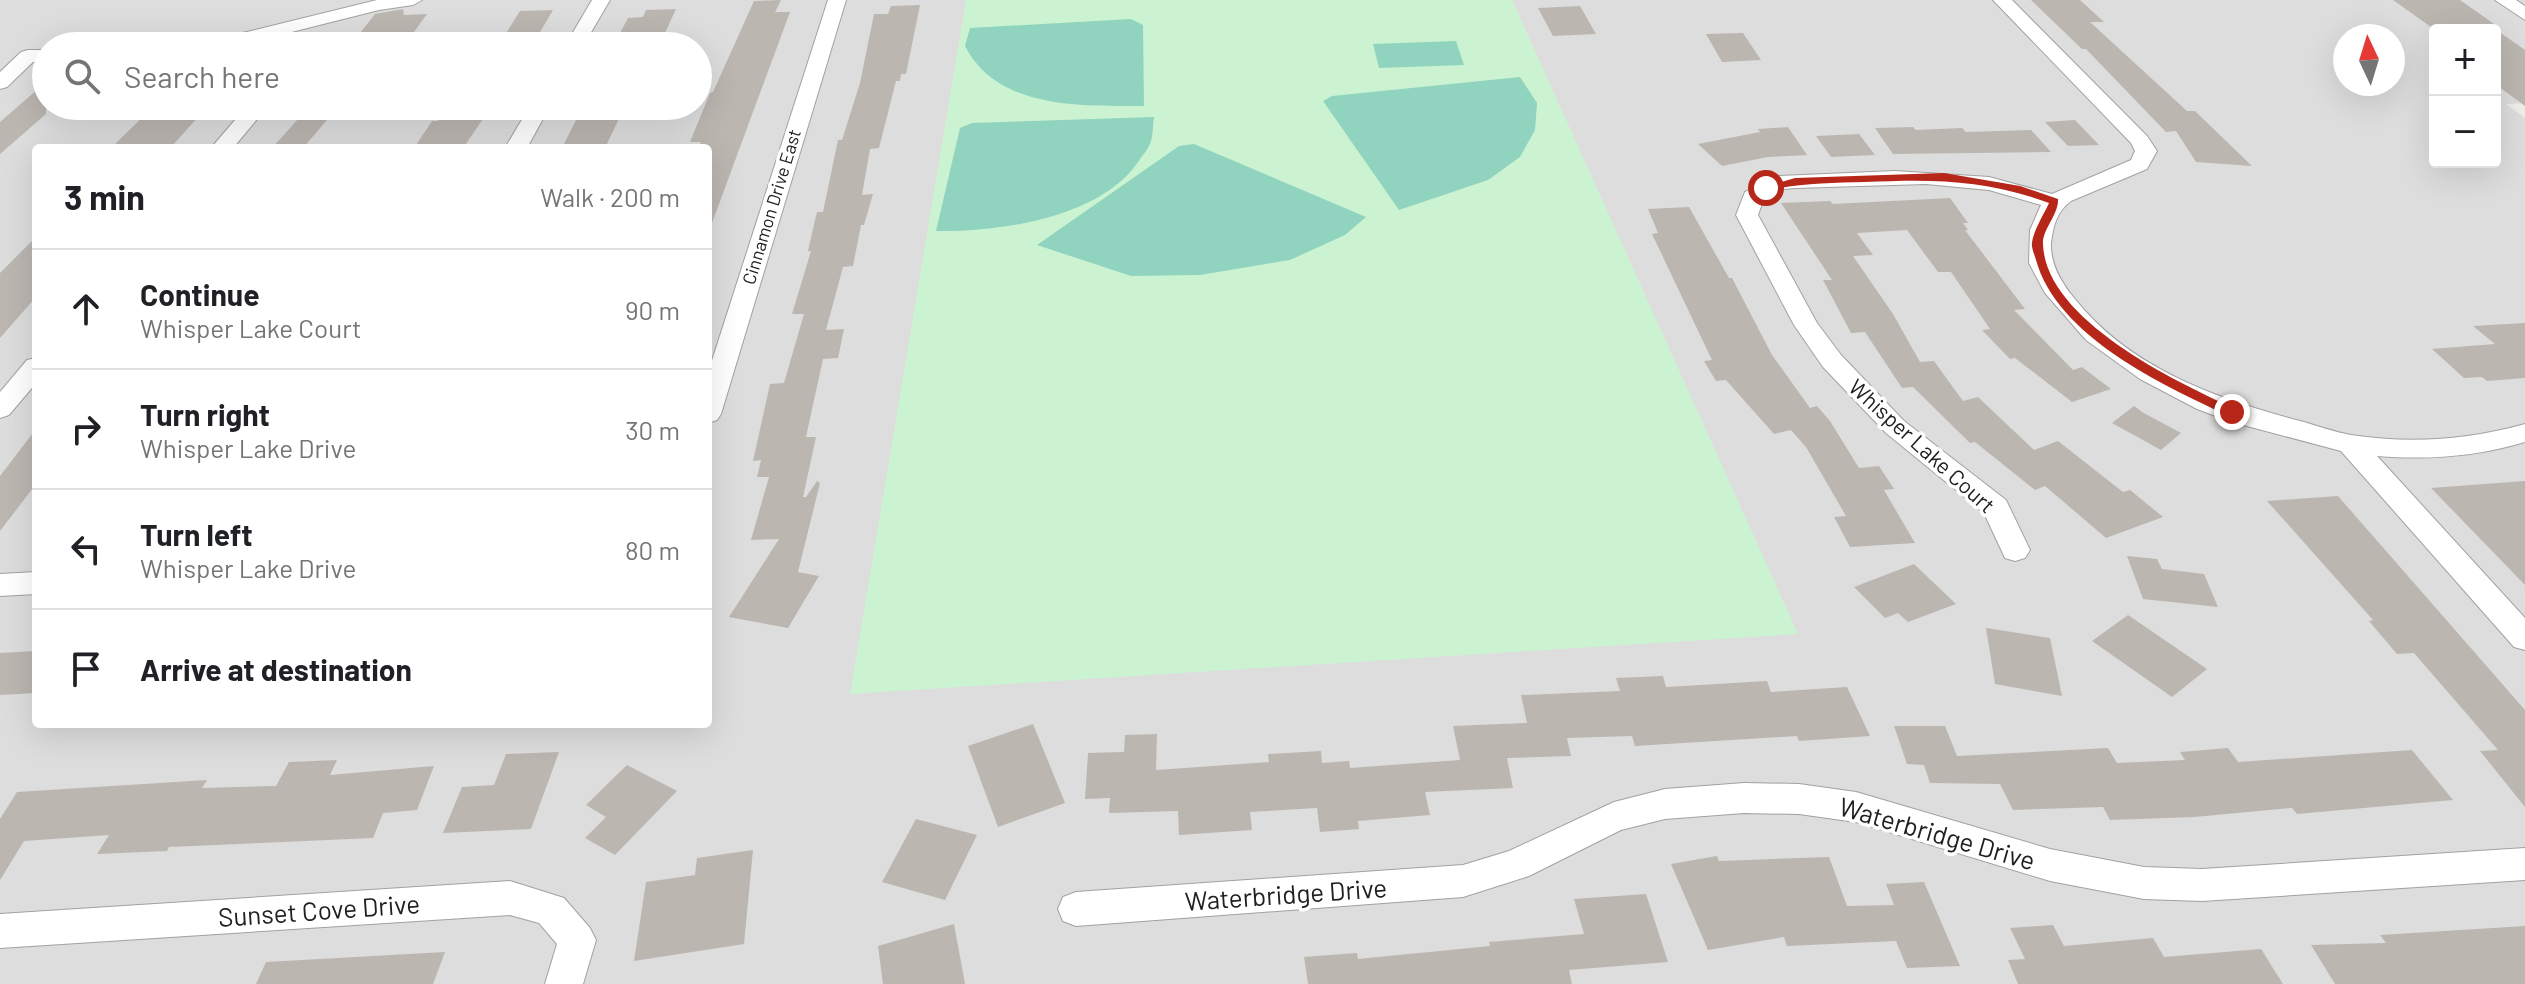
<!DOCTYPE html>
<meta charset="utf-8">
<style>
:root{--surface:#fff;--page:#f6f6f6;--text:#202124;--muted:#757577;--line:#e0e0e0}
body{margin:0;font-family:Barlow,sans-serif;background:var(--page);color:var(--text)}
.controls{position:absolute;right:24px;top:24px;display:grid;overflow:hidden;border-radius:8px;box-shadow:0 8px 32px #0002}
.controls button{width:72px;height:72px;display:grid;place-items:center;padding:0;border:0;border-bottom:2px solid var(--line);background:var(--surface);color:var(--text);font:40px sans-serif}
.compass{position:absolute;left:2333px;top:24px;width:72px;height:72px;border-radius:50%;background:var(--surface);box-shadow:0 8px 32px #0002;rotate:356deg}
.stop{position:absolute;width:24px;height:24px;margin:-18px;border:6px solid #b72719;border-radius:50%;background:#fff}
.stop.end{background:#b72719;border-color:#fff;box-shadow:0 2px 8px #0008}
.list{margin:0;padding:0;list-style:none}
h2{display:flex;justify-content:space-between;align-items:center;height:104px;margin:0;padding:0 32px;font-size:34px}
h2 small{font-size:26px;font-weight:400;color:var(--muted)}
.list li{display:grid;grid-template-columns:52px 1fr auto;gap:24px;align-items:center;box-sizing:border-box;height:120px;padding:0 32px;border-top:2px solid var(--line)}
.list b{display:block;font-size:30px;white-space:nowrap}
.list p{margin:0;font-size:26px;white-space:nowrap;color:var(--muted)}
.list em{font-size:26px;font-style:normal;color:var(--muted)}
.icon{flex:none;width:44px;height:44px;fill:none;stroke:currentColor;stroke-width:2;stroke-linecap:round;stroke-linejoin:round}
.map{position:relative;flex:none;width:2525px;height:984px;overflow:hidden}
.search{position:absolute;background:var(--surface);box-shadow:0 8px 32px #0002;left:32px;top:32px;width:680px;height:88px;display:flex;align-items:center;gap:20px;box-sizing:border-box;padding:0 28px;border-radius:44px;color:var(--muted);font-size:30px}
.panel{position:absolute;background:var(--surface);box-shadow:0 8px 32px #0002;left:32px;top:144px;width:680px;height:584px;border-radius:8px}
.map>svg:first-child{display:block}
</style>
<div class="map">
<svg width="2525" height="984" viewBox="0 0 2525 984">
<rect width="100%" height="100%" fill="#efede8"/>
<!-- residential -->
<path fill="#dedddd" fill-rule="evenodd" d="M0,0H2525V103L2506,104L2525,118V984H0ZM2435,30H2495V162H2435ZM2345,36H2393V84H2345ZM46,46H698V106H46ZM36,148H708V724H36Z"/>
<!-- park -->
<polygon fill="#cbf3d1" points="966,0 1512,0 1798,634 850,694"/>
<!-- pitch -->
<g fill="#90d4bf">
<path d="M1131,19L1143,25L1144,106C1082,106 998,110 965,46L970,28Z"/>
<polygon points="1456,41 1464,65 1379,68 1373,44"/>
<polygon points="1520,77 1537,103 1535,130 1520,157 1488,180 1399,210 1323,101 1332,96"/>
<path d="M1154,117C1153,124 1153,134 1151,141C1149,148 1142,156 1138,162C1100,218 999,232 936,231L960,128L972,123Z"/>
<polygon points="1194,144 1366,217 1345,235 1290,260 1200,275 1131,276 1037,245 1179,146"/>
</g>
<!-- building -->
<g fill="#bcb6b1">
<polygon points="781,0 775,12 790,12 712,223 708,222 708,148 698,148 701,142 690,142 710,93 713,92 754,1"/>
<polygon points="2031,0 2080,0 2104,22 2090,22 2187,111 2195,111 2252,166 2196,162 2176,131 2166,132 2086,49 2082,49"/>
<polygon points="2393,0 2460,0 2497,26 2431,27"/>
<polygon points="920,5 906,74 901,74 900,81 896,81 879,148 870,149 862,195 873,194 864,225 861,225 853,266 843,267 826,330 844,329 838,358 823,359 806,437 816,437 803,497 806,497 817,481 820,483 798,572 819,576 788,628 729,617 779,539 751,540 769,477 757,477 761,460 753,461 770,384 784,383 804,314 792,314 811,251 808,251 815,220 817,212 823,212 838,140 842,140 860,83 874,14 888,14 891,6"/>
<polygon points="1580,6 1596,34 1553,36 1538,8"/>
<polygon points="403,9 404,15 427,14 404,46 350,46 375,14"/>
<polygon points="676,9 659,46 613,46 628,18 643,17 646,10"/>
<polygon points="553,10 532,46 498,46 520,11"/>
<polygon points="2495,29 2525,50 2525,106 2495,84"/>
<polygon points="1743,33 1761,60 1722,62 1706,34"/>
<polygon points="46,82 46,114 0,154 0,122"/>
<polygon points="154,106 208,106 173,145 111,148"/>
<polygon points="447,106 492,106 463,148 414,148 432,121 438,121"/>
<polygon points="583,106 625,106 605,148 562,148"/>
<polygon points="338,107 303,148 272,148 308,108"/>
<polygon points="2075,120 2099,145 2068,146 2045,122"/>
<polygon points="1788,127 1807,155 1768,157 1722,166 1698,144 1760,132 1758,129"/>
<polygon points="1913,127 1916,130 1962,128 1966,132 2031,130 2051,152 1893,154 1875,128"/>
<polygon points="1859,134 1875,155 1831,157 1816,136"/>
<polygon points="1950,198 1968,223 1963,223 1968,230 1965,230 2025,309 2014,310 2073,370 2082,367 2111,389 2072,402 2015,358 2010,359 1982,330 1990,329 1951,272 1938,272 1907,230 1857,233 1873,255 1853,256 1893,314 1920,362 1934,361 1963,401 1978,397 2034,450 2058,441 2123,492 2130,490 2163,517 2106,538 2045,486 2035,490 1975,442 1970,443 1913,387 1902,388 1865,332 1851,333 1823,280 1832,280 1781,203 1830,201 1833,204"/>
<polygon points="1689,207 1729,278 1732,278 1772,355 1810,408 1817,406 1830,421 1859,468 1879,466 1894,489 1884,490 1915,543 1850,547 1834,517 1846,516 1806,447 1791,430 1774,434 1726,380 1716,381 1704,361 1712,360 1652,234 1658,233 1648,209"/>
<polygon points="36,237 36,297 0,338 0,273"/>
<polygon points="2525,323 2525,378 2487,381 2482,377 2464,378 2432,349 2495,344 2473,326"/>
<polygon points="2134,406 2142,412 2181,433 2161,450 2112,423"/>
<polygon points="36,429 36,484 0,531 0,476"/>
<polygon points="2525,481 2525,585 2431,488"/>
<polygon points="2338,496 2525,710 2525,807 2480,751 2498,750 2414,653 2397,654 2369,621 2373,620 2267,501"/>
<polygon points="2127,556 2157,559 2162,569 2204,574 2218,607 2143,599"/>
<polygon points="1914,564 1956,604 1908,622 1898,613 1885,618 1854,587"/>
<polygon points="2128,615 2207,669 2172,697 2092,641"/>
<polygon points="1986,628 2050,638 2062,696 1995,684"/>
<polygon points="36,651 36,693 0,695 0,653"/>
<polygon points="1663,676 1666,687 1767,681 1771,692 1847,687 1870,736 1799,741 1797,736 1635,746 1632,736 1567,738 1571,756 1507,758 1513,788 1425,792 1430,815 1358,821 1359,829 1320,832 1317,808 1250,812 1252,830 1179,835 1178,811 1109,813 1110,798 1085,799 1088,753 1124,752 1125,735 1157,734 1156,770 1269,762 1268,754 1321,751 1322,763 1349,761 1350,768 1460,760 1453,726 1527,723 1521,695 1620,691 1616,678"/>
<polygon points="1033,724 1065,803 998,827 968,746"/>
<polygon points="1894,726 1945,726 1957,756 2108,748 2117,763 2185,760 2180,752 2228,748 2238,762 2412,750 2453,800 2297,814 2292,808 2194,817 2110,820 2103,807 2013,810 2000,784 1930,783 1924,765 1907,764"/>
<polygon points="559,752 531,829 443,833 462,787 494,785 506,754"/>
<polygon points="337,760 330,775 434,766 417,810 383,813 373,838 169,847 167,851 97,854 109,835 24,841 0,880 0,819 17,792 207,780 202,788 276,786 289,762"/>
<polygon points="627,765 677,791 615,855 585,838 606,817 586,805"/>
<polygon points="916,819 977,835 945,900 882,882"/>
<polygon points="753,850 744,944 634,961 646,882 695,875 697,858"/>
<polygon points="1717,856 1719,861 1829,857 1847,906 1894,905 1886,884 1924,882 1960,966 1907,968 1896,941 1787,946 1784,937 1708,950 1671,864"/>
<polygon points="1646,894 1668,962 1569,970 1572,984 1308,984 1304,957 1357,953 1358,959 1490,946 1489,942 1584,934 1574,899"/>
<polygon points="954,924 965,984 883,984 878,946"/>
<polygon points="2053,925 2064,946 2153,938 2164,957 2261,949 2283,984 2018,984 2008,960 2025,959 2010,928"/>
<polygon points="2525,926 2525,984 2335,984 2311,945 2386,943 2380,935"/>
<polygon points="445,952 433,984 256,984 266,962"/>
</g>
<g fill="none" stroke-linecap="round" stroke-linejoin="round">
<defs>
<g id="minor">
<polygon points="377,0 422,0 413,5 379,10 236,46 204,46 206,42"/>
<polygon points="592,0 610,0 583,46 565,46"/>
<polygon points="828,0 846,0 721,414 717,420 708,423 708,373"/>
<path d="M1993,0H2012L2147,136L2157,151L2147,169L2071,201C2057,211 2053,226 2051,243C2050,264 2061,282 2074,298C2130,369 2219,400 2304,422C2320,427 2335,432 2351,435C2410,444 2468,440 2525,424V442C2476,457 2427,460 2377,456L2525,618V650L2514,647L2341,451L2232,422L2197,409L2140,379L2086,340L2045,293L2029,263L2030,230L2041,205L1989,190L1926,184L1795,188L1784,189L1763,201L1758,215L1817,323L1841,355L1904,421L2006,500L2030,550L2025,558L2015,561L2005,558L1984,513L1886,433L1823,367L1794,325L1736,215L1745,192L1779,176L1895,171L1989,177L2052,194L2131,160L2135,151L2131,143Z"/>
<polygon points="2495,0 2516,0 2525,6 2525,20"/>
<polygon points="28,50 46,50 46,62 33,62 7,87 0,89 0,72 21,52"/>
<polygon points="247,106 268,106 233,148 211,148"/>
<polygon points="530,106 550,106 527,148 505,148"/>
<polygon points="36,358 36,383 9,415 0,418 0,392 27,360"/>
<polygon points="36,572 36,594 0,596 0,574"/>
<polygon points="1744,783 1799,784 1856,792 2050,849 2144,867 2202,869 2525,848 2525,880 2202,901 2144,899 2050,881 1856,822 1799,814 1744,813 1665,819 1621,830 1529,876 1463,897 1076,926 1063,921 1058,909 1063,897 1076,892 1463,865 1509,851 1614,802 1665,789"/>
<polygon points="510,881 564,898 590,928 596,940 583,984 545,984 557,944 539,923 510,915 0,948 0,914"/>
</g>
</defs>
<!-- minor casing -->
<use href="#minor" stroke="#a1a1a1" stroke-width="2"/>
<!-- minor -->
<use href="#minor" fill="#fff" fill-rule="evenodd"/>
</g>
<!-- route -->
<path fill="#b72719" d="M1944,173L2020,186L2058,199C2059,214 2042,230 2043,244C2045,320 2178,383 2236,409V415H2227C2162,385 2057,336 2036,260C2035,256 2031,247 2032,243C2033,231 2044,214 2049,203C1983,179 1933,179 1865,182C1831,183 1799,183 1766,191L1761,188L1795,178Z"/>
<g text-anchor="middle" stroke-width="7" stroke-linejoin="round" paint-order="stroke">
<!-- far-street labels -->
<g font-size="18" fill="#202020" stroke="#fff">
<text transform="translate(772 207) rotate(-73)" y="6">Cinnamon Drive East</text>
</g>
<!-- street labels -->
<g font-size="22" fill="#202020" stroke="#fff">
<text transform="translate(1922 446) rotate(42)" y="8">Whisper Lake Court</text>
</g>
<!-- near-street labels -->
<g font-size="26" fill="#202020" stroke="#fff">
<text transform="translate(1937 834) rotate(16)" y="9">Waterbridge Drive</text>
<text transform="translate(1286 895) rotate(-4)" y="9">Waterbridge Drive</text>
<text transform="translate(319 911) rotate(-4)" y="9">Sunset Cove Drive</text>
</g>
</g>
</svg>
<div class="controls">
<button>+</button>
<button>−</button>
</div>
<svg class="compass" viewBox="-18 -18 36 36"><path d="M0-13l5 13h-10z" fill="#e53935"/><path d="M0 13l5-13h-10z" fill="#757577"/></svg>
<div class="stop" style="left:1766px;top:188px"></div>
<div class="stop end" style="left:2232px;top:412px"></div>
<div class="search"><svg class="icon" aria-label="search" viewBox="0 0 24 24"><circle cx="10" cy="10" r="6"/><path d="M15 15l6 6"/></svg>Search here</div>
<section class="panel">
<h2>3 min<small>Walk · 200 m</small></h2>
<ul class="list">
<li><svg class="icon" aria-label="ahead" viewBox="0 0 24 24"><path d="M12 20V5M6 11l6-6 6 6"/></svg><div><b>Continue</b><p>Whisper Lake Court</p></div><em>90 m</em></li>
<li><svg class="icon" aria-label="right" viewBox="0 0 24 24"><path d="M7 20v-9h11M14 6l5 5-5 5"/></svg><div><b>Turn right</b><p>Whisper Lake Drive</p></div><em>30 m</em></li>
<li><svg class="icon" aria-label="left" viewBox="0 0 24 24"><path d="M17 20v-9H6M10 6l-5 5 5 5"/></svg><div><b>Turn left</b><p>Whisper Lake Drive</p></div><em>80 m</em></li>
<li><svg class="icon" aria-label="arrive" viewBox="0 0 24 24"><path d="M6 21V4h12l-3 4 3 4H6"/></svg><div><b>Arrive at destination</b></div></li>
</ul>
</section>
</div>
